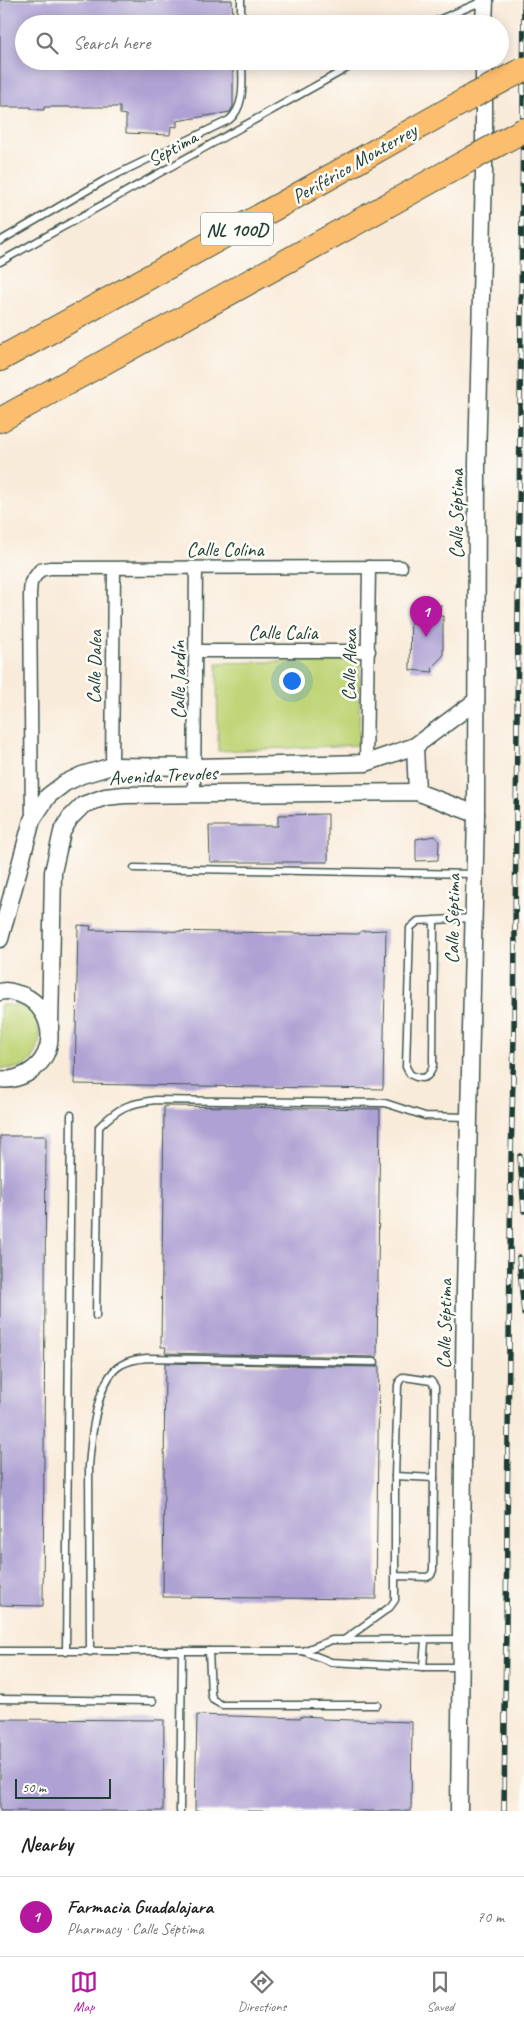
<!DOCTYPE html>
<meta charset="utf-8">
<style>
:root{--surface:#fff;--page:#f6f6f6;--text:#222;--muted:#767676;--line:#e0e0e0;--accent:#b5179e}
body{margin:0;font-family:Caveat,sans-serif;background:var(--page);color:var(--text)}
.scale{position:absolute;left:15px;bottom:12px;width:96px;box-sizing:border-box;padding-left:5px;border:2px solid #1f3d34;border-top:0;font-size:14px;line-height:18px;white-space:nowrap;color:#1f3d34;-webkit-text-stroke:4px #fdfcf7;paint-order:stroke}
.you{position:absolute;left:291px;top:680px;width:18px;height:18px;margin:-12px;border:4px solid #fff;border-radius:50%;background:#1a73e8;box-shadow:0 0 0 8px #1a73e833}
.badge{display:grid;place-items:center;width:32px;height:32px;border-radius:50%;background:var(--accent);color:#fff;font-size:16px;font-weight:700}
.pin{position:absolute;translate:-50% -41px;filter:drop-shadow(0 1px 2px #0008)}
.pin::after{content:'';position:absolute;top:26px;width:18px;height:15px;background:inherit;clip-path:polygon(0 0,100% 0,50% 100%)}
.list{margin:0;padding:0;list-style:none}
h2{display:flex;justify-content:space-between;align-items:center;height:65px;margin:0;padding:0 20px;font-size:21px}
h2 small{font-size:16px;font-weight:400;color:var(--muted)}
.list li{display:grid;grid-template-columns:32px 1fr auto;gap:15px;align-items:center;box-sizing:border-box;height:80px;padding:0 20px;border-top:1px solid var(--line)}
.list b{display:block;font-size:19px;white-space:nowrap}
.list p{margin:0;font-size:16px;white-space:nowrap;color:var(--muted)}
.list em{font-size:16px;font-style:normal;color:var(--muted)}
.icon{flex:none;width:28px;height:28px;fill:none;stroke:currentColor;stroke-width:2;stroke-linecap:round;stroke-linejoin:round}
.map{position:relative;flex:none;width:524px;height:1811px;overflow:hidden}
.search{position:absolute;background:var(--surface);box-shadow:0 2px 12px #0003;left:15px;right:15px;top:15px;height:55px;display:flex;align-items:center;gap:12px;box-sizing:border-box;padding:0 18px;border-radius:28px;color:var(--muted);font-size:19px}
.sheet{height:145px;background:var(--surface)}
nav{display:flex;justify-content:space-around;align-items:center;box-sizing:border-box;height:70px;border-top:1px solid var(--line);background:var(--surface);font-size:14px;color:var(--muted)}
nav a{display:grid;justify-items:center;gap:2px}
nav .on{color:var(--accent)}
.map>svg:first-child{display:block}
</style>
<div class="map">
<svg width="524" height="1811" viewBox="0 0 524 1811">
<rect width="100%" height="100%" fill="#fdfcf7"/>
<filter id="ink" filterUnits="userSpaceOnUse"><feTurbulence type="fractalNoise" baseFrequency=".02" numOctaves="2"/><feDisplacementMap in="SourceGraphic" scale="10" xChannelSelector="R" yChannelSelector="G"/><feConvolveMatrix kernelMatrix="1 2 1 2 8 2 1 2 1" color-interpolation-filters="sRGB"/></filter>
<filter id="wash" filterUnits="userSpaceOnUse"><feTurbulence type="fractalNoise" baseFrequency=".0096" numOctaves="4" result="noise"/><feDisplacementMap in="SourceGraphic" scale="20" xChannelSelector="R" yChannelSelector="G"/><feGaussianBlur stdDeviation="1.12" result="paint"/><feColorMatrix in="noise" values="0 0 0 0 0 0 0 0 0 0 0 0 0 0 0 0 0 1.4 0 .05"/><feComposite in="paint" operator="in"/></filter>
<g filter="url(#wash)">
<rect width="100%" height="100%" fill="#f9ebda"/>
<!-- green -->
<g fill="#c0d578" stroke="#708956">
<polygon points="360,660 359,745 218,751 217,663"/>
<path d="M0,1005C9,1005 23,1005 30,1011C44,1024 42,1053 27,1064C19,1069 9,1069 0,1068Z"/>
</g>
<g id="blocks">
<!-- building -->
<g fill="#aea1d3">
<polygon points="0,0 232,0 233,24 24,24 24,61 233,61 233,106 230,112 177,121 177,127 171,126 170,135 126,133 126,115 120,114 120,107 44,107 44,110 31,109 31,107 0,107"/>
<polygon points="441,605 439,616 443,616 443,656 432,667 433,672 410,670 411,606"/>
<polygon points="328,814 328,862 210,862 209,826 278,826 278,815"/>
<polygon points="435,836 439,842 438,860 416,861 416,839"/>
<polygon points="78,925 91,926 90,930 359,934 361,931 386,930 383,1089 75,1084"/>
<polygon points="164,1106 380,1109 377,1357 165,1353 166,1347 161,1347"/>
<polygon points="0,1136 46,1136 43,1606 0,1605"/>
<polygon points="165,1363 375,1367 379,1365 376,1599 163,1597"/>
<polygon points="197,1715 301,1718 302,1716 321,1717 322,1719 412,1722 411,1811 195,1811"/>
<polygon points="0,1719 164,1720 163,1811 0,1811"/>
</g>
</g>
</g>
<g filter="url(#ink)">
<use href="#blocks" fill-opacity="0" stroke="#40574d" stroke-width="1"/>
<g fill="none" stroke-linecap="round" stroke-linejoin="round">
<defs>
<g id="service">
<polyline points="241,0 241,24"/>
<polyline points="429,24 483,1"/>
<path d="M0,241L105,180L229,120C246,106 242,81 242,61"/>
<polyline points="0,262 360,61"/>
<polyline points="134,868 473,874"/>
<path d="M434,920L433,1065C430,1079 421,1081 410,1074L406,1067L410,928L418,921C436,920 454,919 472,918"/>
<path d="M96,1316L99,1127C119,1107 127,1104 155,1100L385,1103L425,1116L468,1117"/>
<polyline points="395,1476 434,1478"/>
<polyline points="344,1640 390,1607 395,1600 395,1476 398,1385 400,1380 404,1377 431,1381 435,1387 433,1570 431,1575 427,1577 396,1576"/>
<polyline points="0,1651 303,1651 332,1640 460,1639"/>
<polyline points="209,1651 211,1694 213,1700 222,1705 377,1705"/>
<polyline points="303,1651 331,1662 423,1667 460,1667"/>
<polyline points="66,1652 71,1115"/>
<path d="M90,1652L89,1466C91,1440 96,1379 121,1365C129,1360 138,1359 147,1358L375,1362"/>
<polyline points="423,1667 425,1641"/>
<polyline points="0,1699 153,1701"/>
<polyline points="180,1811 182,1651"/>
</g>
<g id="minor">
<polyline points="197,651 369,651"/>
<polyline points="366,763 369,567"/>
<polyline points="112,766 114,569"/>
<polyline points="194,793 196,568"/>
<polyline points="32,820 30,593 31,582 40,570 50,568 401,567"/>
</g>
<g id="tertiary">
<polyline points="484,24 485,0"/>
<polyline points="415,746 417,792"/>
<polyline points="0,939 32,820 48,796 65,783 82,775 112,766 196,767 366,763 415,746 476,701"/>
<path d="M0,992C5,990 10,991 15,993C54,1001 63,1055 26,1074C18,1078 9,1081 0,1079"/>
<polyline points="50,1029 53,872 62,832 70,818 83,805 105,797 124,795 417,792 476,814"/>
<polyline points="459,1811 465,1290 476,814 477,463 484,172 484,61"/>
</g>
<g id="motorway">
<polyline points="0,359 282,204 473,96"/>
<polyline points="0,420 471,159"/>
</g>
</defs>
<!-- service casing -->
<use href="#service" stroke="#40574d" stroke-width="9"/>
<!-- minor casing -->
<use href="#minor" stroke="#40574d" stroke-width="15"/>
<!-- tertiary casing -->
<use href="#tertiary" stroke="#40574d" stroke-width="19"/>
<!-- motorway casing -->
<use href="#motorway" stroke="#40574d" stroke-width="26"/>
<!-- service -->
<use href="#service" stroke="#fff" stroke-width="6"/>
<!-- minor -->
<use href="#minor" stroke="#fff" stroke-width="12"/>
<!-- tertiary -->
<use href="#tertiary" stroke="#fff" stroke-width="16"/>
<!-- motorway -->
<use href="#motorway" stroke="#fbbd6e" stroke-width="24"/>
<defs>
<g id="rail">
<polyline points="520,1156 524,1211"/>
<polyline points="519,1257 524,1314"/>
<polyline points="504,1811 511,1159 514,1036 524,1"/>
</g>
</defs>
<!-- rail casing -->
<use href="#rail" stroke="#1f3d34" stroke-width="5.5"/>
<!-- rail -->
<use href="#rail" stroke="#fdfcf7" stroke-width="4" stroke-dasharray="11" stroke-linecap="butt"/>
<defs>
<g id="motorway-bridge">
<polyline points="473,96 524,69"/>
<polyline points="471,159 524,130"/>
</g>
</defs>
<!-- motorway-bridge casing -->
<use href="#motorway-bridge" stroke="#40574d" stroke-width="26" stroke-linecap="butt"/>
<!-- motorway-bridge -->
<use href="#motorway-bridge" stroke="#fbbd6e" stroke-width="24"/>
</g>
</g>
<g text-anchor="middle" stroke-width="5" stroke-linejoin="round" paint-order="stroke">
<!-- shield labels -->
<rect fill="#fdfcf7" stroke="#62766e" stroke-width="1" x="201" y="212.5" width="72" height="33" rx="4"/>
<g font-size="19" font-weight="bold" fill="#1f3d34">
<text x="237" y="236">NL 100D</text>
</g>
<!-- street labels -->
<g font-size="20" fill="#1f3d34" stroke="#fdfcf7">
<text transform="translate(172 148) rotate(-29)" y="7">Septima</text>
<text transform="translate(354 163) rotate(-30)" y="7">Periférico Monterrey</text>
<text transform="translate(456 514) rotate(-90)" y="7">Calle Séptima</text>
<text x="225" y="556">Calle Colina</text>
<text x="283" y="639">Calle Calia</text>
<text transform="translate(349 665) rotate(-89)" y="7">Calle Alexa</text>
<text transform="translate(94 667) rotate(-89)" y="7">Calle Dalea</text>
<text transform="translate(178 680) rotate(-90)" y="7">Calle Jardín</text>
<text transform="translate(163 775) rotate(-3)" y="7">Avenida Trevoles</text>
<text transform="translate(452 919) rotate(-89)" y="7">Calle Séptima</text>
<text transform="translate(444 1324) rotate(-89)" y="7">Calle Séptima</text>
</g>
</g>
</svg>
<div class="scale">50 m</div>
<div class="you"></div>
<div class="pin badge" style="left:426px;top:637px">1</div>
<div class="search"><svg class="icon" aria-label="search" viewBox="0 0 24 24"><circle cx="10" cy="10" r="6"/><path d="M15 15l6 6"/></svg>Search here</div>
</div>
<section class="sheet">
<h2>Nearby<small></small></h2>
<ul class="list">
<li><span class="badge">1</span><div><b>Farmacia Guadalajara</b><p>Pharmacy · Calle Séptima</p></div><em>70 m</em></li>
</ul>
</section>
<nav>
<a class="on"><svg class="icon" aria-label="map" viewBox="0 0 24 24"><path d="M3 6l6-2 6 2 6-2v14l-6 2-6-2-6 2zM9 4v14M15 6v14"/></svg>Map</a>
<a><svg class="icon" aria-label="directions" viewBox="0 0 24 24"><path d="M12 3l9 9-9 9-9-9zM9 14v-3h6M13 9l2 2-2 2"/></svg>Directions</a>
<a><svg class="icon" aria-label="saved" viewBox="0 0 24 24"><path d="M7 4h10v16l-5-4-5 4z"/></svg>Saved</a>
</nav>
